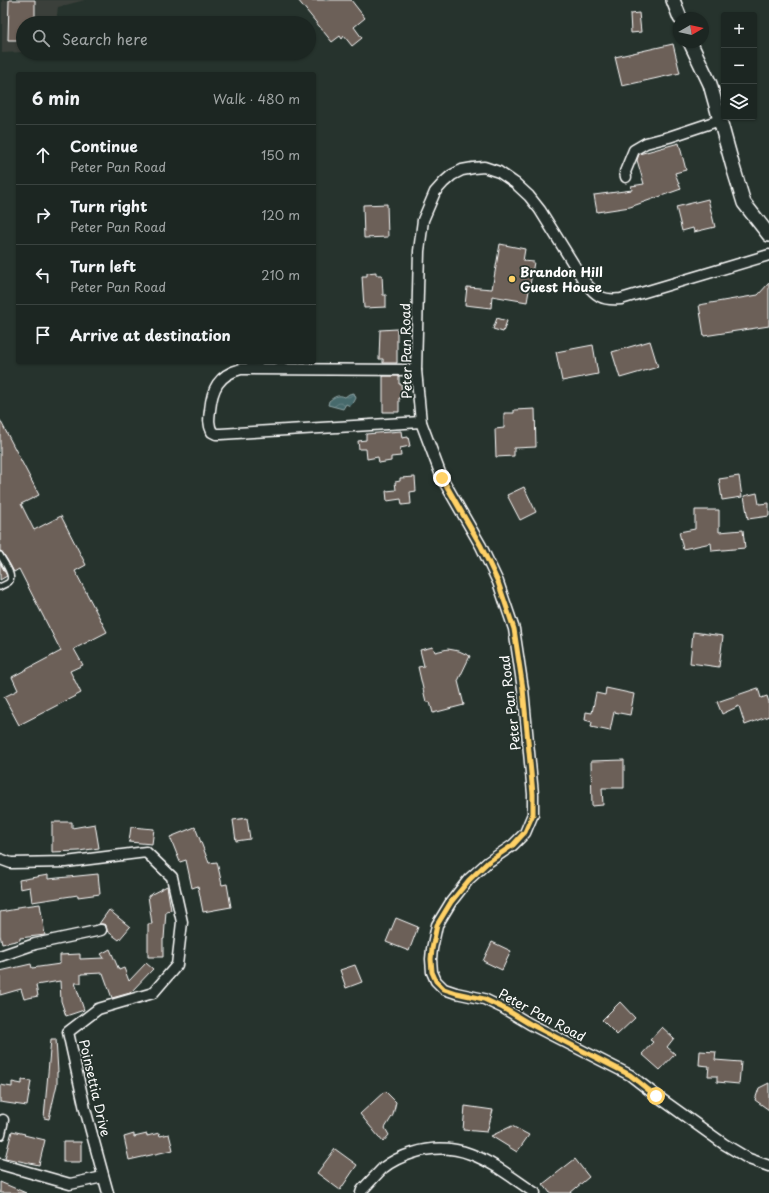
<!DOCTYPE html>
<meta charset="utf-8">
<style>
:root{--surface:#1c2622;--page:#252e2a;--text:#f1f3f6;--muted:#a0a5a5;--line:#3a4340}
body{margin:0;font-family:"Playpen Sans",sans-serif;background:var(--page);color:var(--text)}
.controls{position:absolute;right:12px;top:12px;display:grid;overflow:hidden;border-radius:4px;box-shadow:0 1px 3px #0004}
.controls button{width:36px;height:36px;display:grid;place-items:center;padding:0;border:0;border-bottom:1px solid var(--line);background:var(--surface);color:var(--text);font:20px sans-serif}
.compass{position:absolute;left:673px;top:12px;width:36px;height:36px;border-radius:50%;background:var(--surface);box-shadow:0 1px 3px #0004;rotate:81deg}
.stop{position:absolute;width:12px;height:12px;margin:-9px;border:3px solid #ffd166;border-radius:50%;background:#fff}
.stop.end{background:#ffd166;border-color:#fff;box-shadow:0 1px 4px #0008}
.list{margin:0;padding:0;list-style:none}
h2{display:flex;justify-content:space-between;align-items:center;height:52px;margin:0;padding:0 16px;font-size:17px}
h2 small{font-size:13px;font-weight:400;color:var(--muted)}
.list li{display:grid;grid-template-columns:26px 1fr auto;gap:12px;align-items:center;box-sizing:border-box;height:60px;padding:0 16px;border-top:1px solid var(--line)}
.list b{display:block;font-size:15px;white-space:nowrap}
.list p{margin:0;font-size:13px;white-space:nowrap;color:var(--muted)}
.list em{font-size:13px;font-style:normal;color:var(--muted)}
.icon{flex:none;width:22px;height:22px;fill:none;stroke:currentColor;stroke-width:2;stroke-linecap:round;stroke-linejoin:round}
.map{position:relative;flex:none;width:769px;height:1193px;overflow:hidden}
.search{position:absolute;background:var(--surface);box-shadow:0 1px 3px #0004;left:16px;top:16px;width:300px;height:44px;display:flex;align-items:center;gap:10px;box-sizing:border-box;padding:0 14px;border-radius:22px;color:var(--muted);font-size:15px}
.panel{position:absolute;background:var(--surface);box-shadow:0 1px 3px #0004;left:16px;top:72px;width:300px;height:292px;border-radius:4px}
.map>svg:first-child{display:block}
</style>
<div class="map">
<svg width="769" height="1193" viewBox="0 0 769 1193">
<defs>
<pattern id="water-waves" width="16" height="10" patternUnits="userSpaceOnUse"><rect width="16" height="10" fill="#476a6c"/><path d="M0 5q4-4 8 0t8 0" fill="none" stroke="#638082"/></pattern>
</defs>
<rect width="100%" height="100%" fill="#26332d"/>
<filter id="ink" filterUnits="userSpaceOnUse"><feTurbulence type="fractalNoise" baseFrequency=".025" numOctaves="2"/><feDisplacementMap in="SourceGraphic" scale="8" xChannelSelector="R" yChannelSelector="G"/><feConvolveMatrix kernelMatrix="1 2 1 2 8 2 1 2 1" color-interpolation-filters="sRGB"/></filter>
<g filter="url(#ink)">
<!-- built -->
<polygon fill="#3b403a" points="2,0 85,0 58,7 56,23 23,23 23,52 2,53"/>
<!-- water -->
<path fill="url(#water-waves)" stroke="#91a6a7" d="M354,393L356,398L354,402L350,406L346,404L343,409L328,405L329,401C334,397 338,394 345,397L349,394Z"/>
<!-- building -->
<g fill="#6c6058" stroke="#fff">
<polygon points="9,0 35,0 35,23 23,23 23,40 8,40"/>
<polygon points="298,0 351,0 365,18 354,27 362,38 352,46 344,36 342,39 340,36 332,42"/>
<polygon points="639,13 641,32 631,33 630,14"/>
<polygon points="673,44 680,73 622,86 615,57"/>
<polygon points="679,143 686,170 675,173 681,189 630,207 597,212 594,195 632,190 631,186 644,184 637,160 639,154"/>
<polygon points="708,199 715,227 694,232 693,228 682,231 676,207"/>
<polygon points="387,204 388,237 364,238 363,205"/>
<polygon points="500,244 525,249 523,261 534,262 527,302 492,296 491,308 465,305 467,287 492,289"/>
<polygon points="376,272 376,275 382,275 383,295 386,295 386,307 364,308 362,276 367,276 367,273"/>
<polygon points="769,283 769,326 704,336 699,305 758,295"/>
<polygon points="497,318 507,321 503,332 493,329"/>
<polygon points="397,329 397,363 383,363 383,359 379,359 380,330"/>
<polygon points="650,341 658,367 620,378 612,352"/>
<polygon points="593,345 598,374 562,381 556,352"/>
<polygon points="383,376 399,376 399,384 401,384 402,398 399,398 399,412 383,412"/>
<polygon points="535,409 536,447 514,448 514,456 496,457 495,429 504,428 504,413 514,413 514,410"/>
<polygon points="0,420 39,495 21,504 34,530 61,516 86,565 75,571 107,632 74,649 83,665 70,671 81,693 19,725 4,697 18,690 12,677 61,651 19,569 14,572 3,553 0,551"/>
<polygon points="401,431 402,438 408,437 410,446 400,448 401,456 391,457 391,461 379,463 378,457 367,459 366,449 359,449 358,441 366,440 366,434"/>
<polygon points="739,476 742,497 722,500 719,479"/>
<polygon points="415,477 416,491 410,492 411,504 402,505 401,499 387,501 386,491 396,490 395,482 400,481 400,478"/>
<polygon points="524,487 536,512 520,520 507,495"/>
<polygon points="757,493 759,504 769,503 769,516 748,519 744,496"/>
<polygon points="695,510 719,510 719,532 743,530 745,548 712,551 711,543 683,549 679,532 695,529"/>
<polygon points="0,563 7,576 0,580"/>
<polygon points="693,632 723,636 719,667 690,663"/>
<polygon points="433,647 435,652 448,649 459,651 470,656 458,681 464,705 433,713 430,702 426,702 418,667 424,666 420,650"/>
<polygon points="606,688 634,694 630,715 614,712 610,731 591,727 592,722 585,720 586,712 592,713 596,693 605,695"/>
<polygon points="758,688 761,698 767,696 769,702 769,716 745,725 739,706 722,714 717,702"/>
<polygon points="624,760 624,788 602,788 603,805 592,806 591,761"/>
<polygon points="247,818 250,839 236,841 233,820"/>
<polygon points="52,822 72,822 72,828 95,824 99,848 79,851 52,852"/>
<polygon points="131,827 154,829 152,844 129,842"/>
<polygon points="195,827 209,863 217,862 222,885 227,884 231,907 203,912 198,886 192,888 186,860 180,862 170,837"/>
<polygon points="98,874 100,894 78,897 78,895 32,902 30,887 20,889 19,880 48,875 48,879"/>
<polygon points="167,886 171,910 166,911 164,939 163,939 163,957 148,957 148,924 152,924 148,896"/>
<polygon points="40,904 45,935 20,938 20,940 2,944 0,935 0,912 17,909 17,907"/>
<polygon points="109,910 130,927 119,940 107,931 106,925 103,924 99,924"/>
<polygon points="396,918 418,927 409,951 386,942"/>
<polygon points="492,942 511,951 502,970 483,961"/>
<polygon points="110,949 119,970 124,968 129,981 146,963 153,969 130,993 112,998 103,973 81,974 81,983 75,983 84,1010 66,1016 61,1001 60,981 36,985 38,996 24,999 21,989 0,995 0,971 31,964 32,968 60,964 60,955 80,954 80,959 104,958 101,954"/>
<polygon points="355,965 362,982 346,988 340,970"/>
<polygon points="620,1002 635,1018 617,1035 602,1020"/>
<polygon points="662,1027 674,1038 667,1047 675,1054 660,1070 642,1054 653,1042 650,1040"/>
<polygon points="51,1039 56,1039 58,1072 57,1072 57,1084 49,1119 44,1118"/>
<polygon points="700,1051 716,1052 715,1060 741,1062 739,1084 717,1082 717,1076 708,1076 709,1066 699,1065"/>
<polygon points="22,1080 31,1081 27,1106 0,1102 0,1085 12,1087 12,1082 22,1084"/>
<polygon points="769,1083 769,1110 755,1100 759,1088"/>
<polygon points="385,1091 396,1102 393,1115 385,1128 389,1135 383,1142 360,1114"/>
<polygon points="465,1106 493,1110 487,1132 463,1130"/>
<polygon points="512,1126 529,1135 517,1152 491,1136"/>
<polygon points="12,1131 25,1134 24,1135 45,1140 39,1165 5,1158"/>
<polygon points="159,1133 160,1136 169,1134 173,1150 129,1160 124,1137 134,1134 134,1137 147,1134 147,1136"/>
<rect x="63" y="1142" width="18" height="20"/>
<polygon points="335,1149 357,1165 340,1190 317,1173"/>
<polygon points="575,1159 589,1177 570,1193 550,1193 543,1184"/>
<polygon points="0,1182 26,1193 0,1193"/>
</g>
<g fill="none" stroke-linecap="round" stroke-linejoin="round">
<defs>
<path id="lane" d="M0,555C3,561 15,576 9,582C7,584 3,585 0,587"/>
<g id="street">
<polyline points="626,177 625,172 634,150 646,143 669,137 720,120"/>
<path d="M769,255L621,299C602,301 596,296 584,281L540,210L529,196L515,183L499,172L484,167L473,168L462,170L452,175L444,182L435,192L423,220L419,251L416,370L421,422L442,478L481,546L498,582L514,629L523,689L533,794V814L525,833L513,845L488,862L469,879L451,902L437,925L432,949L431,959L432,972L436,981L444,989L456,993L484,999L503,1008L530,1024L630,1075L657,1096L724,1144L749,1159L769,1166"/>
<path d="M416,370L241,369C218,375 212,389 210,410C209,418 208,424 212,432L216,434H221L421,422"/>
<polyline points="0,859 11,863 66,862 146,852 172,877 182,922 177,965 153,993 98,1009 68,1032 85,1109 108,1193"/>
<polyline points="0,956 35,944 101,930"/>
<polyline points="0,1134 3,1120"/>
<polyline points="0,1164 70,1184 103,1177"/>
<path d="M361,1193L362,1190C369,1183 376,1175 383,1168C392,1161 403,1156 413,1153C464,1137 496,1167 535,1193"/>
</g>
<g id="secondary">
<polyline points="673,0 680,18"/>
<polyline points="690,42 710,84 733,167 744,203 769,235"/>
</g>
</defs>
<!-- lane casing -->
<use href="#lane" stroke="#fff" stroke-width="8"/>
<!-- street casing -->
<use href="#street" stroke="#fff" stroke-width="13"/>
<!-- secondary casing -->
<use href="#secondary" stroke="#fff" stroke-width="16"/>
<!-- lane -->
<use href="#lane" stroke="#26332d" stroke-width="5"/>
<!-- street -->
<use href="#street" stroke="#26332d" stroke-width="10"/>
<!-- secondary -->
<use href="#secondary" stroke="#26332d" stroke-width="13"/>
</g>
</g>
<g fill="none" stroke-linecap="round" stroke-linejoin="round" filter="url(#ink)">
<!-- route -->
<polyline stroke="#ffd166" stroke-width="5" points="442,478 481,546 498,582 514,629 523,689 533,794 533,814 525,832 513,845 488,862 469,880 451,902 437,925 432,949 431,959 432,972 436,981 444,989 456,993 484,999 503,1008 530,1024 630,1075 656,1096"/>
</g>
<!-- markers -->
<circle fill="#ffd166" stroke="#26332d" stroke-width="1.5" cx="512" cy="279" r="4"/>
<g text-anchor="middle" stroke-width="3.5" stroke-linejoin="round" paint-order="stroke">
<!-- poi labels -->
<g font-size="13" font-weight="bold" fill="#fff" stroke="#26332d" text-anchor="start">
<text x="520" y="277">Brandon Hill<tspan x="520" dy="15">Guest House</tspan></text>
</g>
<!-- street labels -->
<g font-size="13" fill="#fff" stroke="#26332d">
<text transform="translate(406 351) rotate(-91)" y="5">Peter Pan Road</text>
<text transform="translate(510 703) rotate(-97)" y="5">Peter Pan Road</text>
<text transform="translate(542 1015) rotate(28)" y="5">Peter Pan Road</text>
<text transform="translate(95 1088) rotate(77)" y="5">Poinsettia Drive</text>
</g>
</g>
</svg>
<div class="controls">
<button>+</button>
<button>−</button>
<button><svg class="icon" aria-label="layers" viewBox="0 0 24 24"><path d="M12 4l9 5-9 5-9-5zM3 14l9 5 9-5"/></svg></button>
</div>
<svg class="compass" viewBox="-18 -18 36 36"><path d="M0-13l5 13h-10z" fill="#e53935"/><path d="M0 13l5-13h-10z" fill="#a0a5a5"/></svg>
<div class="stop" style="left:656px;top:1096px"></div>
<div class="stop end" style="left:442px;top:478px"></div>
<div class="search"><svg class="icon" aria-label="search" viewBox="0 0 24 24"><circle cx="10" cy="10" r="6"/><path d="M15 15l6 6"/></svg>Search here</div>
<section class="panel">
<h2>6 min<small>Walk · 480 m</small></h2>
<ul class="list">
<li><svg class="icon" aria-label="ahead" viewBox="0 0 24 24"><path d="M12 20V5M6 11l6-6 6 6"/></svg><div><b>Continue</b><p>Peter Pan Road</p></div><em>150 m</em></li>
<li><svg class="icon" aria-label="right" viewBox="0 0 24 24"><path d="M7 20v-9h11M14 6l5 5-5 5"/></svg><div><b>Turn right</b><p>Peter Pan Road</p></div><em>120 m</em></li>
<li><svg class="icon" aria-label="left" viewBox="0 0 24 24"><path d="M17 20v-9H6M10 6l-5 5 5 5"/></svg><div><b>Turn left</b><p>Peter Pan Road</p></div><em>210 m</em></li>
<li><svg class="icon" aria-label="arrive" viewBox="0 0 24 24"><path d="M6 21V4h12l-3 4 3 4H6"/></svg><div><b>Arrive at destination</b></div></li>
</ul>
</section>
</div>
